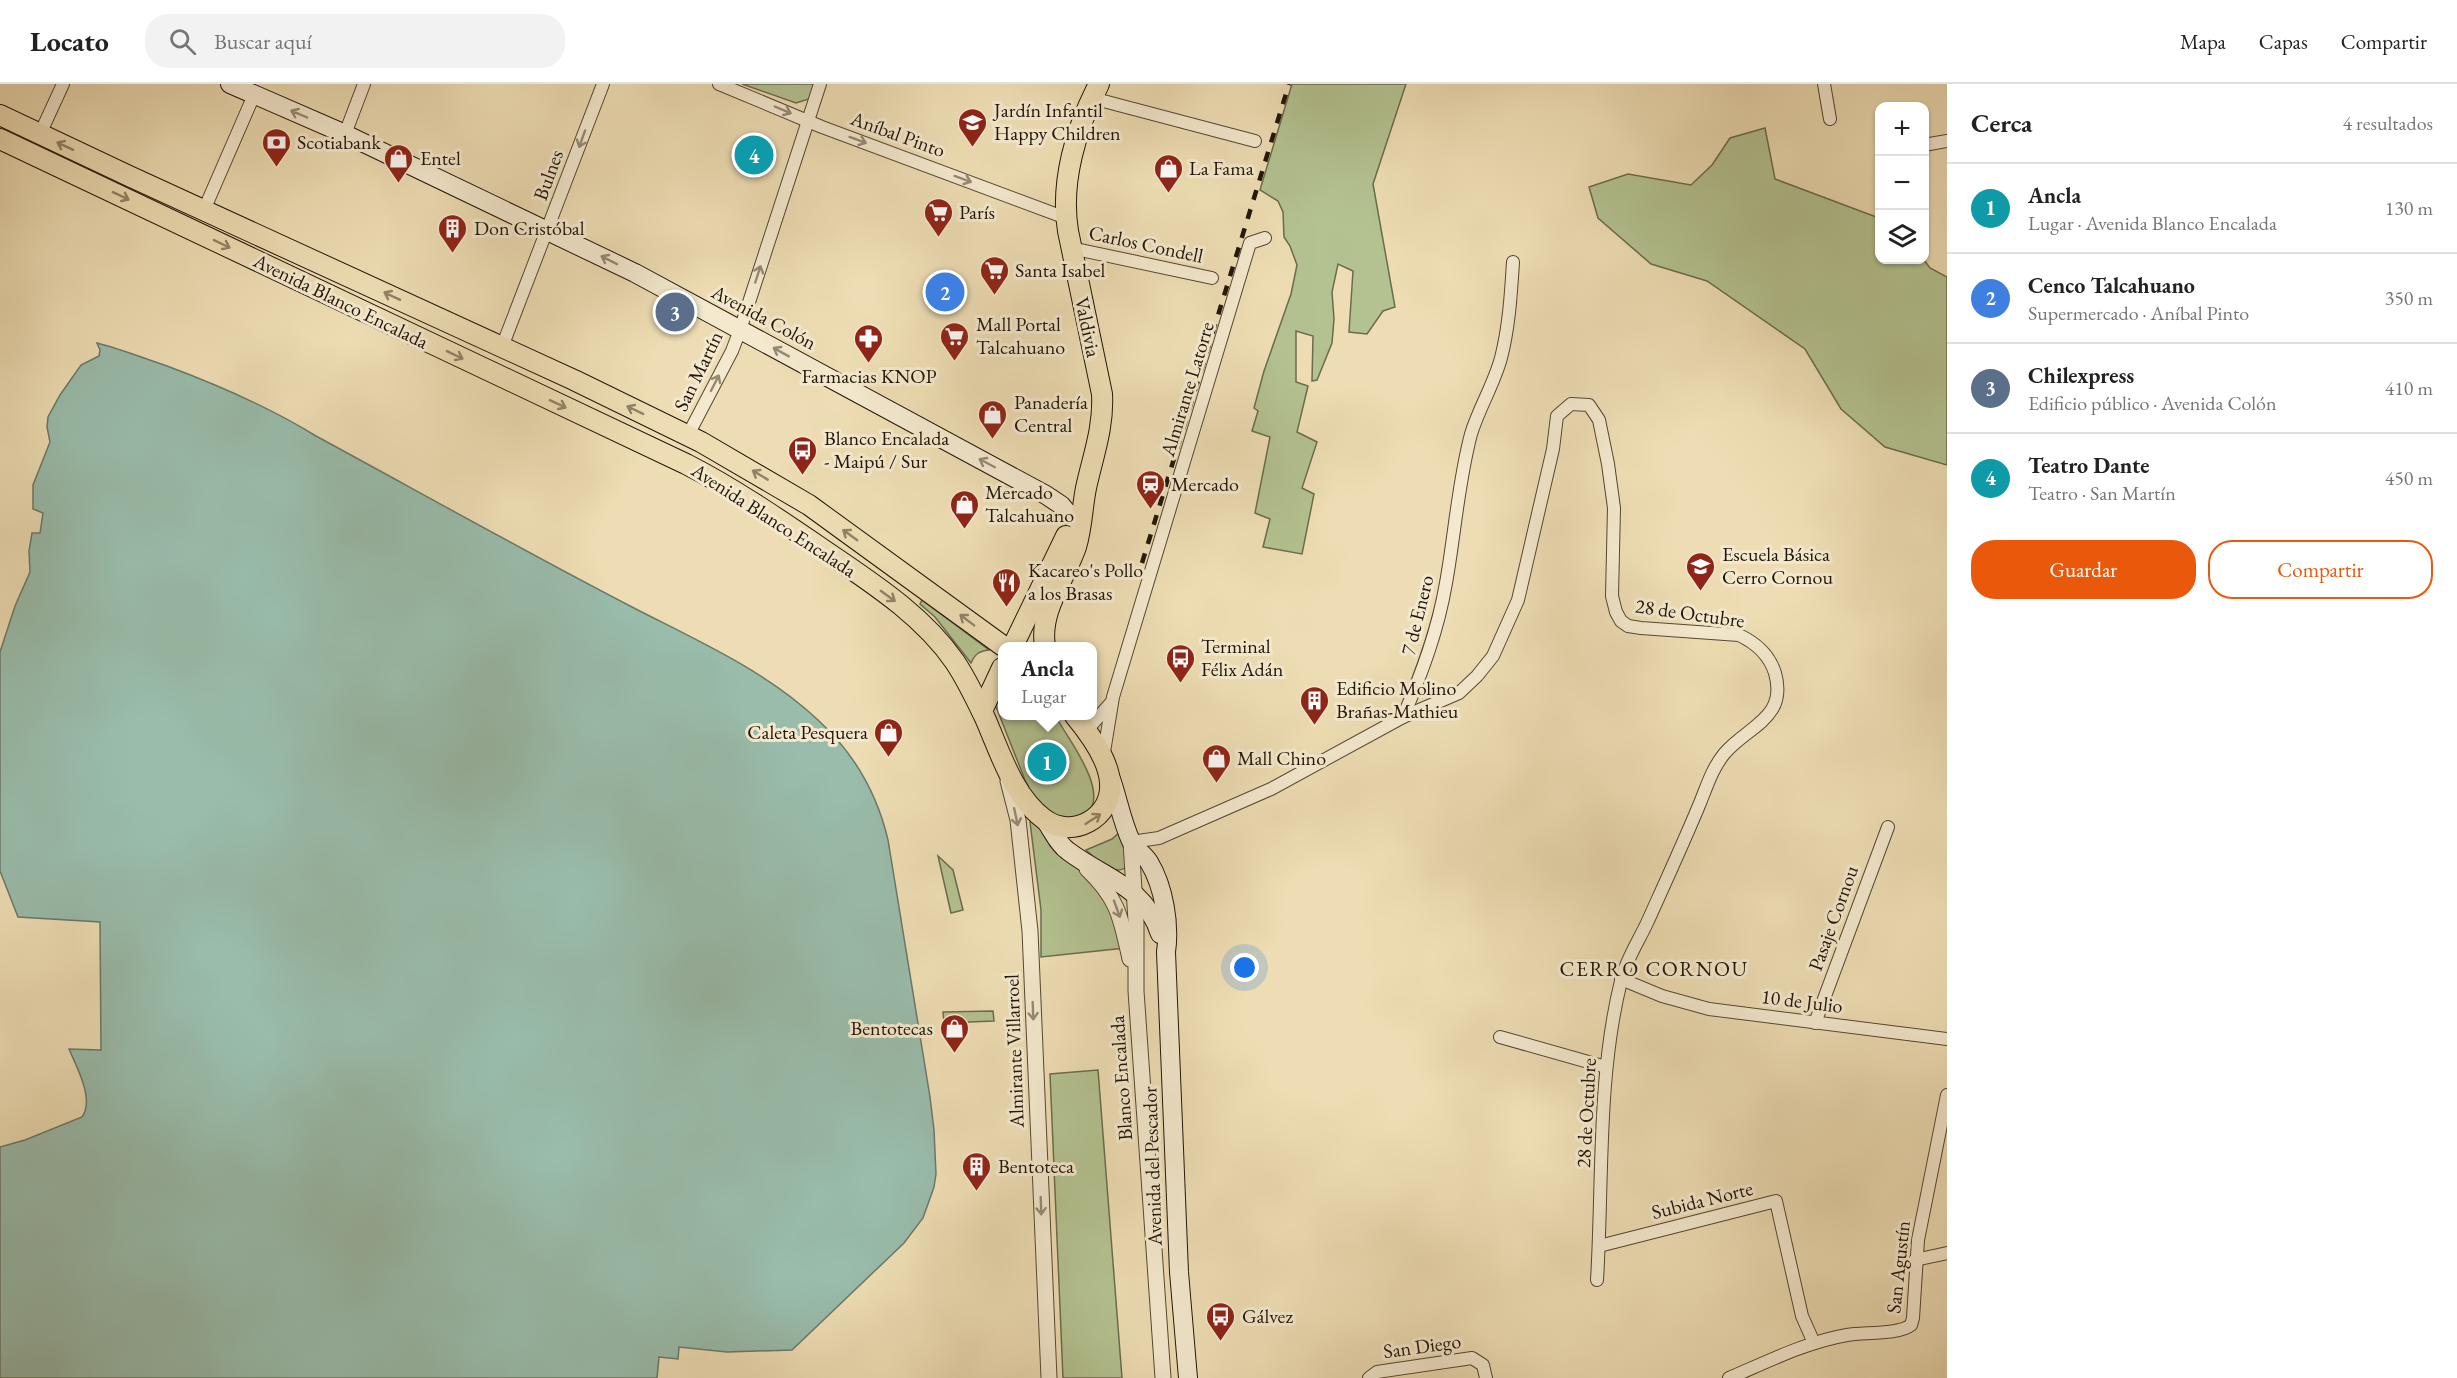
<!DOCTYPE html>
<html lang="es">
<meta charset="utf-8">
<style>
:root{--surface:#fff;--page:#f2f2f2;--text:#222;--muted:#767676;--line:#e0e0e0;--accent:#ea580c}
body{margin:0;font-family:"EB Garamond",serif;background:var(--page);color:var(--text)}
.controls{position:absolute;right:18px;top:18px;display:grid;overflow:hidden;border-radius:12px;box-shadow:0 2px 4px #0004}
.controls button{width:54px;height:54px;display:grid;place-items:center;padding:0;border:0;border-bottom:2px solid var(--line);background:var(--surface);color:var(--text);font:30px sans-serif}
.you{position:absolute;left:1245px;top:884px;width:21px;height:21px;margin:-15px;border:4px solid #fff;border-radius:50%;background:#1a73e8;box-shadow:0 0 0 9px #1a73e833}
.badge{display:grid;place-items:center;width:39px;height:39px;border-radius:50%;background:var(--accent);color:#fff;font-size:20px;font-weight:700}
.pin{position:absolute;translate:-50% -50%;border:3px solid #fff;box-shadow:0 2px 6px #0006}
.popup{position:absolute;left:998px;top:558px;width:99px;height:78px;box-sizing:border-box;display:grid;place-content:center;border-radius:12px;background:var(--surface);filter:drop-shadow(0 2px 4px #0005);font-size:20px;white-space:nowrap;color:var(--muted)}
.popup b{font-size:22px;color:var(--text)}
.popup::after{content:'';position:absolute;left:50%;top:100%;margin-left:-12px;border:12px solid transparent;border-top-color:var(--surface)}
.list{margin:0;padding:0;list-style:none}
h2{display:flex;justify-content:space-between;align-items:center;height:78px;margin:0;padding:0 24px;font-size:26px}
h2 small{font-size:20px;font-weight:400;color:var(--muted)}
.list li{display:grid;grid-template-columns:39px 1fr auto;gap:18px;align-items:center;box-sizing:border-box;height:90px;padding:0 24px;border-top:2px solid var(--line)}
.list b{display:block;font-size:22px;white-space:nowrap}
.list p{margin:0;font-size:20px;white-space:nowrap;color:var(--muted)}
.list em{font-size:20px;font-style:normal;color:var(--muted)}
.actions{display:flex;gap:12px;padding:18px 24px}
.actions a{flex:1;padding:14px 0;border:2px solid var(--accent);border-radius:24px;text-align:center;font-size:21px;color:var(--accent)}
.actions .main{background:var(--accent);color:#fff}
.icon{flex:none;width:33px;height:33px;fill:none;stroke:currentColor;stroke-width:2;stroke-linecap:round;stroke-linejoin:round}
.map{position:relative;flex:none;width:1947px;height:1294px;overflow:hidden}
header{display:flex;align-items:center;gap:36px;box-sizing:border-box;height:84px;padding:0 30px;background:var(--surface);border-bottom:2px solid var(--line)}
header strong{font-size:28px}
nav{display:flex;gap:33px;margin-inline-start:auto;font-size:21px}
.search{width:420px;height:54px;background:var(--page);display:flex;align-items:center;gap:15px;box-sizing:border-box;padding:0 21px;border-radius:24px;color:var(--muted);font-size:22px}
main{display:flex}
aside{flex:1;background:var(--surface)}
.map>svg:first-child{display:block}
</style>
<header>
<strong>Locato</strong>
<div class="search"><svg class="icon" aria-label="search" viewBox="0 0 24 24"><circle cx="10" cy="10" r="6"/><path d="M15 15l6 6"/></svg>Buscar aquí</div>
<nav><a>Mapa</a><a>Capas</a><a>Compartir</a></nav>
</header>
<main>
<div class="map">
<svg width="1947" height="1294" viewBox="0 0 1947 1294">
<rect width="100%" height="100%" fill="#eeddb4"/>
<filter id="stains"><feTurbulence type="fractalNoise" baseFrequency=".00333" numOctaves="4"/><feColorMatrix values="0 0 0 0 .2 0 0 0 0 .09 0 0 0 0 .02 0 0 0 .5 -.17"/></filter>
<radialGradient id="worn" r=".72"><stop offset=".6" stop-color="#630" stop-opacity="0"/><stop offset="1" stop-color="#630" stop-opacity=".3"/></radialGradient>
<!-- green -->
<g fill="#b4c291" stroke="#6b6c4c" stroke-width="1.5">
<polygon points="742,0 815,0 809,15 796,19"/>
<polygon points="1292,0 1406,0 1373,100 1395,223 1383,227 1367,250 1349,248 1353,187 1338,180 1332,208 1334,235 1332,259 1317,296 1312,297 1313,252 1296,247 1296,298 1308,302 1297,348 1317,358 1302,404 1314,410 1302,470 1263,463 1270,435 1255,429 1270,353 1252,347 1258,327 1254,324 1264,287 1291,210 1297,181 1290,162 1284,153 1283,128 1278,117 1260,106"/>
<polygon points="1765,44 1775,95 1879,134 1880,176 1924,176 1930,184 1947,193 1947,381 1885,363 1841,325 1805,265 1707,197 1651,180 1598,134 1589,103 1628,90 1691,101 1712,81 1730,54"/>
<path d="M922,516L989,566C979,567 975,570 971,579L935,533L920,520Z"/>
<path d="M1002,606V632H1054L1059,638C1071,659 1108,707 1088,729C1084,734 1073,736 1066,738L1037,719L1025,696L995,620Z"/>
<polygon points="1032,736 1096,800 1107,816 1125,864 1041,873 1041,826 1030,738"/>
<path d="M1122,746L1127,783C1112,793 1097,776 1086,766L1112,755Z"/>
<polygon points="938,772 953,786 963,826 951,829"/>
<polygon points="993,927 994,937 944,939 943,928"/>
<polygon points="1098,986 1122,1294 1063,1294 1050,990"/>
</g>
<!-- water -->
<path fill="#99bcab" stroke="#697969" stroke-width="1.5" d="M97,259C121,265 143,274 167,282C218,301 269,323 316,352C421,409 526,468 632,523C696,556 765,586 818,636C854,669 877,709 888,756L930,1013L934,1046L936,1090L934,1103L923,1134L904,1159L792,1266L727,1268L679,1263L678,1275L659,1273L657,1294H0V1063L25,1056L82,1033C95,1015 76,982 69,965L101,966L100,838L18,833L0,787V568L15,522L30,488L29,467L32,449H40L43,429L33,425V401L50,358L47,343L48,333L60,311L81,281L99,272L100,266Z"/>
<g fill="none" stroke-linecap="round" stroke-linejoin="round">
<defs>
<g id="minor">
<polyline points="719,0 822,43 1066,134"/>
<polyline points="1824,0 1830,35"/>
<polyline points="1092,14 1255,57"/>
<polyline points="40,50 63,0"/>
<polyline points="345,50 364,0"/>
<polyline points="1924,61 1947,57"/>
<polyline points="204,126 254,11"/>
<polyline points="1071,164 1212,194"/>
<polyline points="502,263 603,0"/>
<polyline points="688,351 732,267 740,246 820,0"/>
<path d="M1403,633C1422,589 1438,546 1446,499C1455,449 1458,399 1471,350C1479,324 1494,300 1501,274C1509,243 1511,210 1513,178"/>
<polyline points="1086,647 1110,620"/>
<polyline points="1103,674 1113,613 1250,159 1265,154"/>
<path d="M1131,758L1159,754L1271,705L1403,633L1459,609L1477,592L1493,572L1518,516L1553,365L1557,332L1571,320L1589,321L1599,336L1608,380L1614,424L1612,512L1616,528L1621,537L1628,542L1641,544L1739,551C1756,559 1769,570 1775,589C1788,635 1747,642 1724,670C1712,685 1707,702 1700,719C1683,760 1665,799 1647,839C1638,858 1625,878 1621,897C1597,994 1603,1097 1597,1196"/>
<polyline points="1621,895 1662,912 1709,925 1947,955"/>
<polyline points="1815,939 1888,743"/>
<polyline points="1500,953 1606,983"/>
<polyline points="1599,1162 1776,1117 1802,1232 1814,1259"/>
<polyline points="1915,1176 1947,1169"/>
<polyline points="1369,1294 1377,1288 1472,1274 1483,1281 1486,1294"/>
<path d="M1729,1294C1767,1278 1806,1258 1847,1251C1864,1248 1898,1251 1911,1241L1913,1234L1918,1156L1947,1011"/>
</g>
<g id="tertiary">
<polyline points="1008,697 1018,736 1030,847 1049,1294"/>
<polyline points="1131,758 1136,837 1136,907 1163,1294"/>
<path d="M1087,785C1118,814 1121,834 1130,875"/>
</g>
<g id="secondary">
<polyline points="230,0 345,50 635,189 1046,411 1061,421 1071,433"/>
<path d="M1111,695C1118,715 1122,738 1131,757C1135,765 1144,770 1149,778C1164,803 1170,840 1166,868L1179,1188L1188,1294"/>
<path d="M1045,736C1052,746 1058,760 1068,767C1105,795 1144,801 1160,850"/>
</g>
<g id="primary">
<polyline points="0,31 129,92 574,296 701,358 809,421 1003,562"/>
<path d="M0,55L686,380C733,404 777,434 821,464C869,497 922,530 955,578C967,596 976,615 985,634C1000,668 1013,712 1044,735C1071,756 1113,734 1110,699C1109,676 1089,649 1075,632"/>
<polyline points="1013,562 1066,452"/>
<path d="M1045,562C1039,527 1065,495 1076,463C1082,444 1082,424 1086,404C1093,372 1104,343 1102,310L1068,147C1060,98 1076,44 1099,0"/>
<polyline points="982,627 1002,584"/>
</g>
</defs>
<!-- minor casing -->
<use href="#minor" stroke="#554732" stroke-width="14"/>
<!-- tertiary casing -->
<use href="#tertiary" stroke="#554732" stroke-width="17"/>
<!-- secondary casing -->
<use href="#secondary" stroke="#221507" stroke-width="20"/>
<!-- primary casing -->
<use href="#primary" stroke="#221507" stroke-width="22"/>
<!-- minor -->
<use href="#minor" stroke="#f4e9ce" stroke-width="12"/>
<!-- tertiary -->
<use href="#tertiary" stroke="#f4e9ce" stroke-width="15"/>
<!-- secondary -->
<use href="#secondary" stroke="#f4e9ce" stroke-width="18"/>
<!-- primary -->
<use href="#primary" stroke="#eeddb4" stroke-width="20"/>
<!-- rail -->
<polyline stroke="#221507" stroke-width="4.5" stroke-dasharray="10 10" stroke-linecap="butt" points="1142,479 1289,0"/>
</g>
<!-- one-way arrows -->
<defs><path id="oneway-shaft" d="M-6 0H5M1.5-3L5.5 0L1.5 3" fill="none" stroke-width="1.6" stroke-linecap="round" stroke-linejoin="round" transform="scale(1.5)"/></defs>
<g stroke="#968a74">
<use href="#oneway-shaft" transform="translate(783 26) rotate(23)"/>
<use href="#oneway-shaft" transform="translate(299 30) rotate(-157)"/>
<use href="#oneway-shaft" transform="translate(582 55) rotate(110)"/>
<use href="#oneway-shaft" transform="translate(858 56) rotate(20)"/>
<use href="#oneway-shaft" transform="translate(963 95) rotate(20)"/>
<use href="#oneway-shaft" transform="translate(609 176) rotate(-153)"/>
<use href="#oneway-shaft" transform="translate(758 190) rotate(-72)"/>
<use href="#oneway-shaft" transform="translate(781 268) rotate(-151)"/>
<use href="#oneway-shaft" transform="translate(715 299) rotate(-63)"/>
<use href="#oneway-shaft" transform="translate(987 379) rotate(-152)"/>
<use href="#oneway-shaft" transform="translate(1016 733) rotate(78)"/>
<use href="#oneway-shaft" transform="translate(1117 825) rotate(70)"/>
<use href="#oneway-shaft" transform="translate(1033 927) rotate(88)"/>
<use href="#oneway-shaft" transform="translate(1041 1122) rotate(88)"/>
</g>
<g stroke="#928366">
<use href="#oneway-shaft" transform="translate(65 62) rotate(-155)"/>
<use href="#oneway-shaft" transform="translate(121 112) rotate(25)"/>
<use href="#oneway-shaft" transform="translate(222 160) rotate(26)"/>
<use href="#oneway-shaft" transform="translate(392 212) rotate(-155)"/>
<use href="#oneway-shaft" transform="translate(455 271) rotate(26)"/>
<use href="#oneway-shaft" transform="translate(558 320) rotate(25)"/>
<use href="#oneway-shaft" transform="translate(635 326) rotate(-154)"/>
<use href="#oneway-shaft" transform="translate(760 391) rotate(-149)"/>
<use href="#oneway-shaft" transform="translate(850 451) rotate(-144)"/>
<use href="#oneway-shaft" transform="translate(888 512) rotate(36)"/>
<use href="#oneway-shaft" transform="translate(967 536) rotate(-143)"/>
<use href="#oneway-shaft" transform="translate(1093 735) rotate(-33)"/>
</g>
<!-- icons -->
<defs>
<symbol id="school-pin" viewBox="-11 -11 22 30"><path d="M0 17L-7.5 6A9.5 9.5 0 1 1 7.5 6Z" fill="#8f2418" stroke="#f4e9ce"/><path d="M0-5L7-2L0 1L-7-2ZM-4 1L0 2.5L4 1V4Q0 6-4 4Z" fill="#fff"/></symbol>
<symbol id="bank-pin" viewBox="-11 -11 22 30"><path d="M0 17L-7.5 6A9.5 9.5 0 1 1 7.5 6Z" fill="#8f2418" stroke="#f4e9ce"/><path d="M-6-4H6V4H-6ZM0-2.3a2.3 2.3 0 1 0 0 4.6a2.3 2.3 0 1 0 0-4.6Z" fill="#fff"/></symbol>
<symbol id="shop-pin" viewBox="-11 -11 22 30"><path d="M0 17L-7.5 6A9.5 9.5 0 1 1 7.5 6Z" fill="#8f2418" stroke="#f4e9ce"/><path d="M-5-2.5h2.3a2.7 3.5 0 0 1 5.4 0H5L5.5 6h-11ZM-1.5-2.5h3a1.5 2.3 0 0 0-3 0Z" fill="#fff"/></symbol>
<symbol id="supermarket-pin" viewBox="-11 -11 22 30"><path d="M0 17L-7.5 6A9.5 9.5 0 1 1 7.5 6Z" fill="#8f2418" stroke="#f4e9ce"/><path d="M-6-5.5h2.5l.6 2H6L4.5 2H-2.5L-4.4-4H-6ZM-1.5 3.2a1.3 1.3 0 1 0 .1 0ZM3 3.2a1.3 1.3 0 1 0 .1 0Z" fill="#fff"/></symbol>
<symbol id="building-pin" viewBox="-11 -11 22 30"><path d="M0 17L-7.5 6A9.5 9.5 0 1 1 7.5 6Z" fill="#8f2418" stroke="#f4e9ce"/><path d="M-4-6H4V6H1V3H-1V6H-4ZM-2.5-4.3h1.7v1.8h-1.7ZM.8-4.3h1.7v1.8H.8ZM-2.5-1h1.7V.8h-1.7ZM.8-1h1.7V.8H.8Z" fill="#fff"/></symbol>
<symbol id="pharmacy-pin" viewBox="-11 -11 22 30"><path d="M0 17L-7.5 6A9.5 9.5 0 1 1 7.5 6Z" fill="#8f2418" stroke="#f4e9ce"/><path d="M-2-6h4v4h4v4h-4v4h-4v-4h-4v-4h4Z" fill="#fff"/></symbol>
<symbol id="bus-pin" viewBox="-11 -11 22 30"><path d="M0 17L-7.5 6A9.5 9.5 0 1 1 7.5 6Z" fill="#8f2418" stroke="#f4e9ce"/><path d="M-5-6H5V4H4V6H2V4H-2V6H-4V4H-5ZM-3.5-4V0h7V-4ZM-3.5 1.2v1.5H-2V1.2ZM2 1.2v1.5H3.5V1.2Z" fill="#fff"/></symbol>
<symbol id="station-pin" viewBox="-11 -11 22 30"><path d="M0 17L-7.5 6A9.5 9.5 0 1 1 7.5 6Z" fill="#8f2418" stroke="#f4e9ce"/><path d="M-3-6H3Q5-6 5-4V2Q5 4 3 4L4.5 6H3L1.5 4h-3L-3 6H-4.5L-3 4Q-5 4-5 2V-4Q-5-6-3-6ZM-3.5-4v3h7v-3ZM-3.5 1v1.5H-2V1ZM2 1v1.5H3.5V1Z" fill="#fff"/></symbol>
<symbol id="restaurant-pin" viewBox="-11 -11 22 30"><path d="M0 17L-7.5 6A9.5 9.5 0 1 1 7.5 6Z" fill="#8f2418" stroke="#f4e9ce"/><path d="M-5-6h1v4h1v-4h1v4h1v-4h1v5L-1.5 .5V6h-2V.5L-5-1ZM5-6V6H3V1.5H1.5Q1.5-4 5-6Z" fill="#fff"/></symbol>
</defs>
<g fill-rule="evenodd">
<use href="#school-pin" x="956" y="22" width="33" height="45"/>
<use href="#bank-pin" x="260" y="42" width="33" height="45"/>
<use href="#shop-pin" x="382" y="58" width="33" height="45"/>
<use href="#shop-pin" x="1152" y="68" width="33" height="45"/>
<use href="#supermarket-pin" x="922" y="112" width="33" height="45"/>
<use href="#building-pin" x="436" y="128" width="33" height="45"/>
<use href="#supermarket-pin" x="978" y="170" width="33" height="45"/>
<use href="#supermarket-pin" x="938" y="236" width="33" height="45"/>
<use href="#pharmacy-pin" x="852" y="238" width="33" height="45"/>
<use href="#shop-pin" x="976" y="314" width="33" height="45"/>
<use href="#bus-pin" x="786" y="350" width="33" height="45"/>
<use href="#station-pin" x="1134" y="384" width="33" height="45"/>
<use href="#shop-pin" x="948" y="404" width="33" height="45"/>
<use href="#school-pin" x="1684" y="466" width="33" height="45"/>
<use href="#restaurant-pin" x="990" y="482" width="33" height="45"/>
<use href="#bus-pin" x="1164" y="558" width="33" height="45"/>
<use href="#building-pin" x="1298" y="600" width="33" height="45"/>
<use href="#shop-pin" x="872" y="632" width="33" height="45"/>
<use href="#shop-pin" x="1200" y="658" width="33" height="45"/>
<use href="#shop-pin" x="938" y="928" width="33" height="45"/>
<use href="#building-pin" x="960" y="1066" width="33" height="45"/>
<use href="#bus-pin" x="1204" y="1216" width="33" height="45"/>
</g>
<g text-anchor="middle" stroke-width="6" stroke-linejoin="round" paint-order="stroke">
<!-- poi labels -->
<g font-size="20" fill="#221507" stroke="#f4e9ce" text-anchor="start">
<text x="994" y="33">Jardín Infantil<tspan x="994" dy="23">Happy Children</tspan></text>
<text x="297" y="65">Scotiabank</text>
<text x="420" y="81">Entel</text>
<text x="1189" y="91">La Fama</text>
<text x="959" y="135">París</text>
<text x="474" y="151">Don Cristóbal</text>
<text x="1015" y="193">Santa Isabel</text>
<text x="976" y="247">Mall Portal<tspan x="976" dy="23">Talcahuano</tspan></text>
<text x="869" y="299" text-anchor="middle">Farmacias KNOP</text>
<text x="1014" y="325">Panadería<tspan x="1014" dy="23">Central</tspan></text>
<text x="824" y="361">Blanco Encalada<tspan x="824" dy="23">- Maipú / Sur</tspan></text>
<text x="1171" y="407">Mercado</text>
<text x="985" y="415">Mercado<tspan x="985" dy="23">Talcahuano</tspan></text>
<text x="1722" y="477">Escuela Básica<tspan x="1722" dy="23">Cerro Cornou</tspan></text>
<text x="1028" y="493">Kacareo's Pollo<tspan x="1028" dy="23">a los Brasas</tspan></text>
<text x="1201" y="569">Terminal<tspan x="1201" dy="23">Félix Adán</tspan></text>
<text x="1336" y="611">Edificio Molino<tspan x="1336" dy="23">Brañas-Mathieu</tspan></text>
<text x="868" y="655" text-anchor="end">Caleta Pesquera</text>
<text x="1237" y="681">Mall Chino</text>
<text x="933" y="951" text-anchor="end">Bentotecas</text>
<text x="998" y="1089">Bentoteca</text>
<text x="1242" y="1239">Gálvez</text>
</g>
<!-- street labels -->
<g font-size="20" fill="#221507" stroke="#f4e9ce">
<text transform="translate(898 50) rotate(20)" y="7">Aníbal Pinto</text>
<text transform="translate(548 91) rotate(-70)" y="7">Bulnes</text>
<text transform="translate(1146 160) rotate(12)" y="7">Carlos Condell</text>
<text transform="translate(341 217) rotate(26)" y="7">Avenida Blanco Encalada</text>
<text transform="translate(764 233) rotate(28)" y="7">Avenida Colón</text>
<text transform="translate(1088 243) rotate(78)" y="7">Valdivia</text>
<text transform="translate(698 287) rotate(-64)" y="7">San Martín</text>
<text transform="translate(1187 305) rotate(-73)" y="7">Almirante Latorre</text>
<text transform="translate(774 436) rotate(33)" y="7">Avenida Blanco Encalada</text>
<text transform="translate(1690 529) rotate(8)" y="7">28 de Octubre</text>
<text transform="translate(1417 531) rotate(-76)" y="7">7 de Enero</text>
<text transform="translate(1833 834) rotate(-70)" y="7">Pasaje Cornou</text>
<text transform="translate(1802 917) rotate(7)" y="7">10 de Julio</text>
<text transform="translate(1014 967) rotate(-92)" y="7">Almirante Villarroel</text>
<text transform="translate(1121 994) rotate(-94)" y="7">Blanco Encalada</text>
<text transform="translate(1586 1029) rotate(-87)" y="7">28 de Octubre</text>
<text transform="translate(1152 1082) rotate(-92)" y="7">Avenida del Pescador</text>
<text transform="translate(1702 1116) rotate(-14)" y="7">Subida Norte</text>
<text transform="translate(1898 1183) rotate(-84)" y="7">San Agustín</text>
<text transform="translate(1422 1262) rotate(-8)" y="7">San Diego</text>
</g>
<!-- neighbourhood labels -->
<g font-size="21" letter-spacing="1.5" fill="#221507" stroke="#f4e9ce">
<text x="1654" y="892">CERRO CORNOU</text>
</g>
</g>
<rect width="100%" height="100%" filter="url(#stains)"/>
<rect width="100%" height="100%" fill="url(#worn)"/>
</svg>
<div class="controls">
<button>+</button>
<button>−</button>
<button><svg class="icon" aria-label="layers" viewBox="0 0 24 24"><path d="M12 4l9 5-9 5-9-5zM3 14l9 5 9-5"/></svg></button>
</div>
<div class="you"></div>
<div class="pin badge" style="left:1047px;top:678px;background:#0f9aa8">1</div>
<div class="popup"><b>Ancla</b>Lugar</div>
<div class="pin badge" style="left:945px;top:208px;background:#3f7fe0">2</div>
<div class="pin badge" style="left:675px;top:228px;background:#5c6f8a">3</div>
<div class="pin badge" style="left:754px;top:71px;background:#0f9aa8">4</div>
</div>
<aside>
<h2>Cerca<small>4 resultados</small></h2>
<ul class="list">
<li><span class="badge" style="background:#0f9aa8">1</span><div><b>Ancla</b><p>Lugar · Avenida Blanco Encalada</p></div><em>130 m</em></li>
<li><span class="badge" style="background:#3f7fe0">2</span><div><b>Cenco Talcahuano</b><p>Supermercado · Aníbal Pinto</p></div><em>350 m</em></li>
<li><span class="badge" style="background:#5c6f8a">3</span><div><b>Chilexpress</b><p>Edificio público · Avenida Colón</p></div><em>410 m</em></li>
<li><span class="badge" style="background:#0f9aa8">4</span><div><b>Teatro Dante</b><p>Teatro · San Martín</p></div><em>450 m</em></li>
</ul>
<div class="actions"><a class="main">Guardar</a><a>Compartir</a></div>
</aside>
</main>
